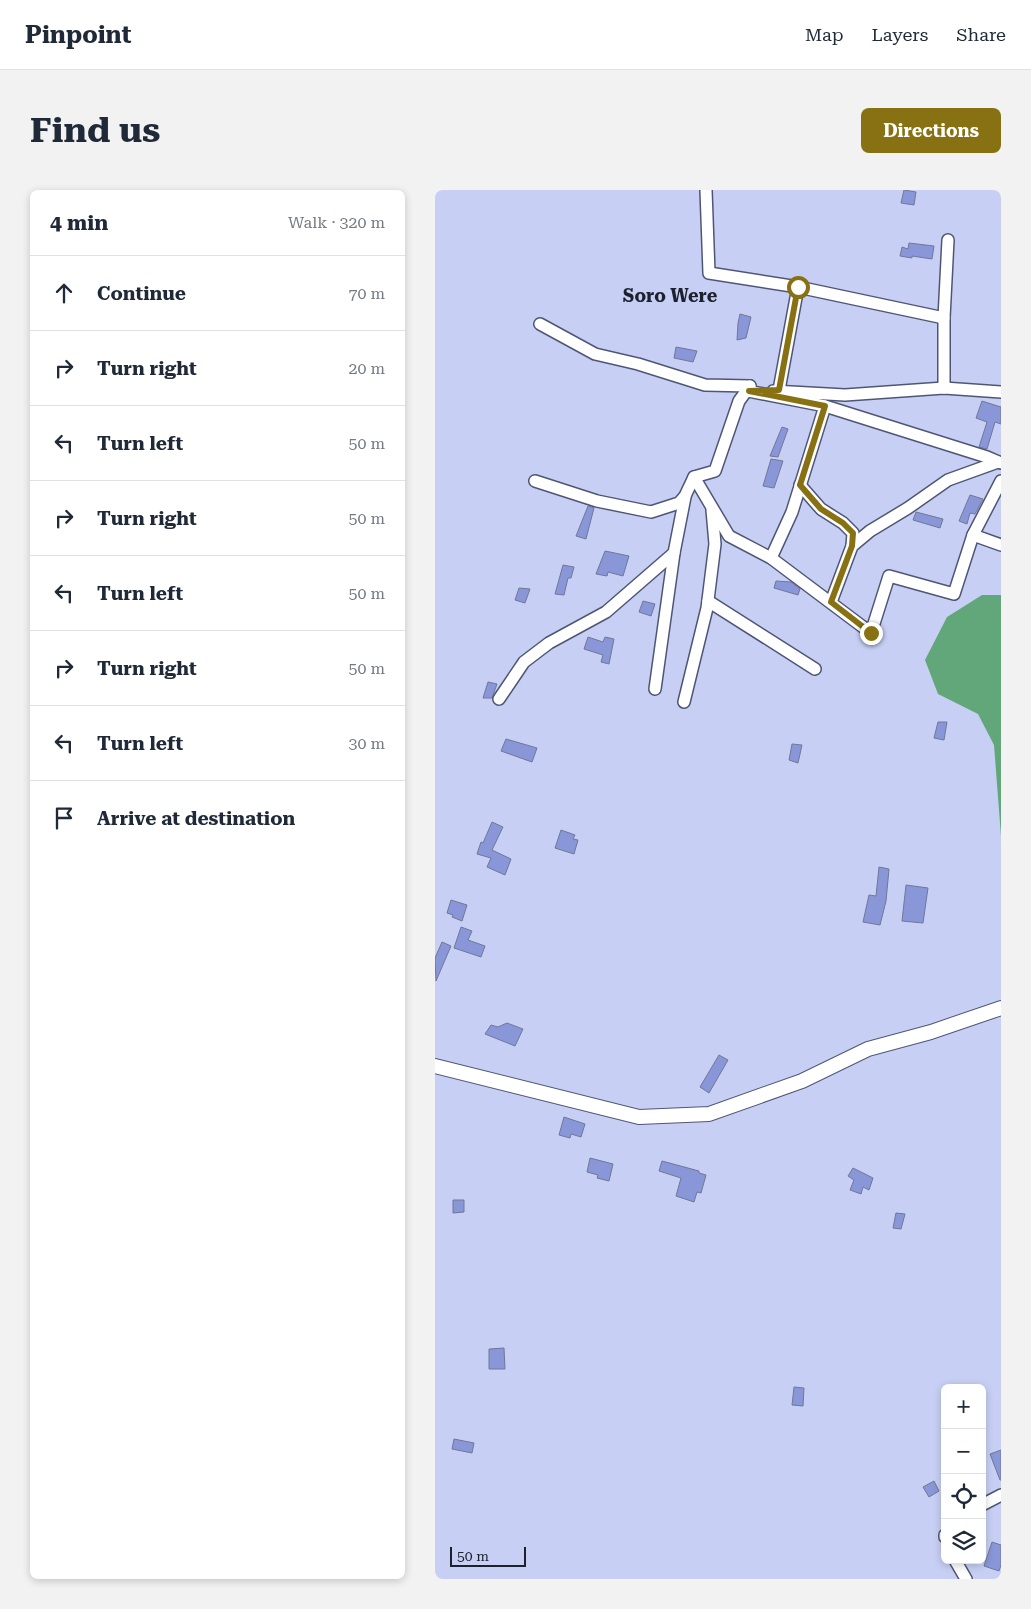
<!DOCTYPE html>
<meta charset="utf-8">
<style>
:root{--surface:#fff;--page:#f2f2f3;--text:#1f2937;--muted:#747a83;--line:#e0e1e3;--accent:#877112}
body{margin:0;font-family:"Roboto Serif",serif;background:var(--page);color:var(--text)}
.controls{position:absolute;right:15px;bottom:15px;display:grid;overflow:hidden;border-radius:8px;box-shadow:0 2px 8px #0003}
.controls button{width:45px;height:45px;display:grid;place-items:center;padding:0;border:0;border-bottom:1px solid var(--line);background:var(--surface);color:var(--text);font:25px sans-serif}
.scale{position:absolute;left:15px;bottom:12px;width:76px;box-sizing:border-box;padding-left:5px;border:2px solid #1d202d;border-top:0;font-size:14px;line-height:18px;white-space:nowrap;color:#1d202d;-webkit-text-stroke:4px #c7d0f4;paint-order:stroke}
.stop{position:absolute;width:15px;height:15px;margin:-11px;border:4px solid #877112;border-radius:50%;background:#fff}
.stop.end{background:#877112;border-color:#fff;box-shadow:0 1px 5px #0008}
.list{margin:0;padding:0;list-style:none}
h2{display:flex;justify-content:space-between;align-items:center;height:65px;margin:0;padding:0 20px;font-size:21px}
h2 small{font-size:16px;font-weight:400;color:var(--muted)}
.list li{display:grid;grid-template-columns:32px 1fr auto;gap:15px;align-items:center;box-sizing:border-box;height:75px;padding:0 20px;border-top:1px solid var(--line)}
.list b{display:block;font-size:19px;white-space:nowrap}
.list em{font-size:16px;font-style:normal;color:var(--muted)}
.icon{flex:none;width:28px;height:28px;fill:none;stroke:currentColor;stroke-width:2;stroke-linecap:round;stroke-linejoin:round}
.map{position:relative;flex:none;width:566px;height:1389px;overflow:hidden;border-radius:8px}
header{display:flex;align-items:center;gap:30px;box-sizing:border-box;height:70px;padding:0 25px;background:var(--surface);border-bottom:1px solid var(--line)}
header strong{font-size:24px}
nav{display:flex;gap:28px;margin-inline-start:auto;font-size:18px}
.intro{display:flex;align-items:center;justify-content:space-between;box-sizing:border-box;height:120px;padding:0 30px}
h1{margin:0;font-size:35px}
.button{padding:12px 22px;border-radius:8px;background:var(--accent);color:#fff;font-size:18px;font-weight:700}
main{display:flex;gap:30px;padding:0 30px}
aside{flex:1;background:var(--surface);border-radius:8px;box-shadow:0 2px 8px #0003}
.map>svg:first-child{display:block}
</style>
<header>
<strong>Pinpoint</strong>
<nav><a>Map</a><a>Layers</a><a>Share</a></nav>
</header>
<div class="intro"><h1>Find us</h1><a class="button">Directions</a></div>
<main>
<aside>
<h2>4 min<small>Walk · 320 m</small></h2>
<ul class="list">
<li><svg class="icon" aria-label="ahead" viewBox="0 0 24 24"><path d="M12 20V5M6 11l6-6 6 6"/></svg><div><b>Continue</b></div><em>70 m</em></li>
<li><svg class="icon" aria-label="right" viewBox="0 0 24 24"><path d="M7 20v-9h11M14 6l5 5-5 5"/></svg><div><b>Turn right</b></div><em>20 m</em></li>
<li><svg class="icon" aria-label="left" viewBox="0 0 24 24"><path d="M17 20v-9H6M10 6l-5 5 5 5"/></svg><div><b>Turn left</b></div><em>50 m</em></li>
<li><svg class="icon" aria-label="right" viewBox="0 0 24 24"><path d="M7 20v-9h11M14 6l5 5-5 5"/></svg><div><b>Turn right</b></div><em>50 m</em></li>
<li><svg class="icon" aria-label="left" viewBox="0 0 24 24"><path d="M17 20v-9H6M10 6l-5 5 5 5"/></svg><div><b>Turn left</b></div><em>50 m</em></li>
<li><svg class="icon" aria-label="right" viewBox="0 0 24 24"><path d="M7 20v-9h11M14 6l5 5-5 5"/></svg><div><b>Turn right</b></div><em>50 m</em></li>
<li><svg class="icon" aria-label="left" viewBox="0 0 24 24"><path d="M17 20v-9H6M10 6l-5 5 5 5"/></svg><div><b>Turn left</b></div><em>30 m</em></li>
<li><svg class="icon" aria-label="arrive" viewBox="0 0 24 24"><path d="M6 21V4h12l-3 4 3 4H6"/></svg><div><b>Arrive at destination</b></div></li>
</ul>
</aside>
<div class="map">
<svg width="566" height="1389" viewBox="0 0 566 1389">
<rect width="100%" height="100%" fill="#c7d0f4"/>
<!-- water -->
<polygon fill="#62a77a" points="547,405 566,405 566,646 559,555 543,524 503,504 490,470 512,427"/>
<!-- building -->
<g fill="#8996d7" stroke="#707898">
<polygon points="469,0 481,2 479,15 466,13"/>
<polygon points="474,53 499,56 497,69 477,66 477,68 465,66 467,57 473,59"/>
<polygon points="305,124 316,127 311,148 302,150 303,133"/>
<polygon points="241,157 262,161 258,172 239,168"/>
<polygon points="547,211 566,217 566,234 560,232 552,259 544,257 552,232 541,228"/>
<polygon points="347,237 353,239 343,267 335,266"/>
<polygon points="336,269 348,271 339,298 328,296"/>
<polygon points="535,305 548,309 540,324 535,323 532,334 524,331"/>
<polygon points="153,316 159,318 151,349 141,346"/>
<polygon points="481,322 508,329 505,338 478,330"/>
<polygon points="170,361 194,366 188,386 173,382 172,386 161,384"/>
<polygon points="128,375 139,377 136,388 133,388 129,405 120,404"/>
<polygon points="341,391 356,392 365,399 363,405 339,398"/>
<polygon points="84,398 95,399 90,413 80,410"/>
<polygon points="208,411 220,414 216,426 204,422"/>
<polygon points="153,447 168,452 170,447 179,449 174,474 166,472 168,465 149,459"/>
<polygon points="53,492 62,494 57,508 48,508"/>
<polygon points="503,532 512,532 509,550 499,548"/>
<polygon points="71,549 102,558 97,572 66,561"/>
<polygon points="357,554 367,555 363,573 354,570"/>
<polygon points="57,632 68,637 57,660 76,669 70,685 52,677 56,668 42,664 46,652 48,653"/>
<polygon points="126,640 140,645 138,649 143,650 139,664 120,658"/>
<polygon points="444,677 454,679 451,711 445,735 428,732 434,705 441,706"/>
<polygon points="471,695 493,698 488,733 467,731"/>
<polygon points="16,710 32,715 27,731 17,727 18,725 12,723"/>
<polygon points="26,737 37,741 33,750 50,756 46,767 19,758"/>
<polygon points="7,752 16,756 1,791 0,768"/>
<polygon points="72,833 88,839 80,856 50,844 56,835 63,837"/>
<polygon points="284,865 293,870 274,903 265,897"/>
<polygon points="129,927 150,934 146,947 136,944 135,948 124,945"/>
<polygon points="155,968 178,974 174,991 162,988 163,985 152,982"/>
<polygon points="227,971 264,981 264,983 271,985 266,1003 262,1002 259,1012 241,1006 246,988 224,981"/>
<polygon points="418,978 438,988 434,1000 428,997 426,1004 415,1000 419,990 413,986"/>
<polygon points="18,1010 29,1010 29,1022 18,1023"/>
<polygon points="461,1023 470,1024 466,1039 458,1038"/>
<polygon points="69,1158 70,1179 54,1179 54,1159"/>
<polygon points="359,1197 369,1198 368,1216 357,1215"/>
<polygon points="19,1249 39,1253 37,1263 17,1259"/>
<polygon points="566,1260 566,1290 565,1290 555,1264"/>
<polygon points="499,1291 504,1301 494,1307 488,1297"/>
<polygon points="557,1352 566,1355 566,1375 564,1381 549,1376"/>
</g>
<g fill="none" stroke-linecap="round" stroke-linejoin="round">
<defs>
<g id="minor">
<polyline points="271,0 274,83 363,97 509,128"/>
<polyline points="105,134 160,164 203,174 270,195 315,196 313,201 390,216 552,267 566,273"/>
<polyline points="509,198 509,128 513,50"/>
<polyline points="344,200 363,97"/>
<polyline points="338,201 410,205 509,198 566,202"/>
<polyline points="259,287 294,346 336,368 436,443 454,386 519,404 538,345 566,355"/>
<polyline points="100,291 162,311 216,322 244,313 250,306 259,287 280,281 304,211 315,196"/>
<polyline points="365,295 386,319 408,333 418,343 417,356"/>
<polyline points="538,345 566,291"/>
<polyline points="336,368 357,322 390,216"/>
<polyline points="273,411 380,479"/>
<polyline points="396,412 417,356 435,341 473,318 513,290 563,272"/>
<polyline points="220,499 239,363"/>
<polyline points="64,509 89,472 114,453 171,422 239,363 250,307"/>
<polyline points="249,512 272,418 280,354 277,320"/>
<polyline points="547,1315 566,1305"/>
<polyline points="510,1345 510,1347"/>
<polyline points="520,1370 531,1389"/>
</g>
<polyline id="tertiary" points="0,876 204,927 274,924 367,891 433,859 496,842 566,818"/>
</defs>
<!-- minor casing -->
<use href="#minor" stroke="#4f5675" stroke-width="14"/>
<!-- tertiary casing -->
<use href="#tertiary" stroke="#4f5675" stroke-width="16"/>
<!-- minor -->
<use href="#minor" stroke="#fff" stroke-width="11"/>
<!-- tertiary -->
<use href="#tertiary" stroke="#fff" stroke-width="14"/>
</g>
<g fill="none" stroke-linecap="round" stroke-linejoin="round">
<!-- route -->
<polyline stroke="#877112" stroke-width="6" points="363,97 344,200 314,201 390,216 365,295 386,319 408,333 418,343 417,356 396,412 436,443"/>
</g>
<g text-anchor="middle" stroke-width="5" stroke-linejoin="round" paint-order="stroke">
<!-- quarter labels -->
<g font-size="18" font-weight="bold" fill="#1d202d" stroke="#c7d0f4">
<text x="235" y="112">Soro Were</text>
</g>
</g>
</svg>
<div class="controls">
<button>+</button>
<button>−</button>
<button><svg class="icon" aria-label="locate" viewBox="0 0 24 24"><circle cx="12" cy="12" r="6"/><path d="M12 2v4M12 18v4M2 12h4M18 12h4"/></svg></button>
<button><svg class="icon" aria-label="layers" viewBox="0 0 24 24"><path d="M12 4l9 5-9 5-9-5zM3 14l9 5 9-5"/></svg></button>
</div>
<div class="scale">50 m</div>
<div class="stop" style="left:363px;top:97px"></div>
<div class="stop end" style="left:436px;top:443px"></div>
</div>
</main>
